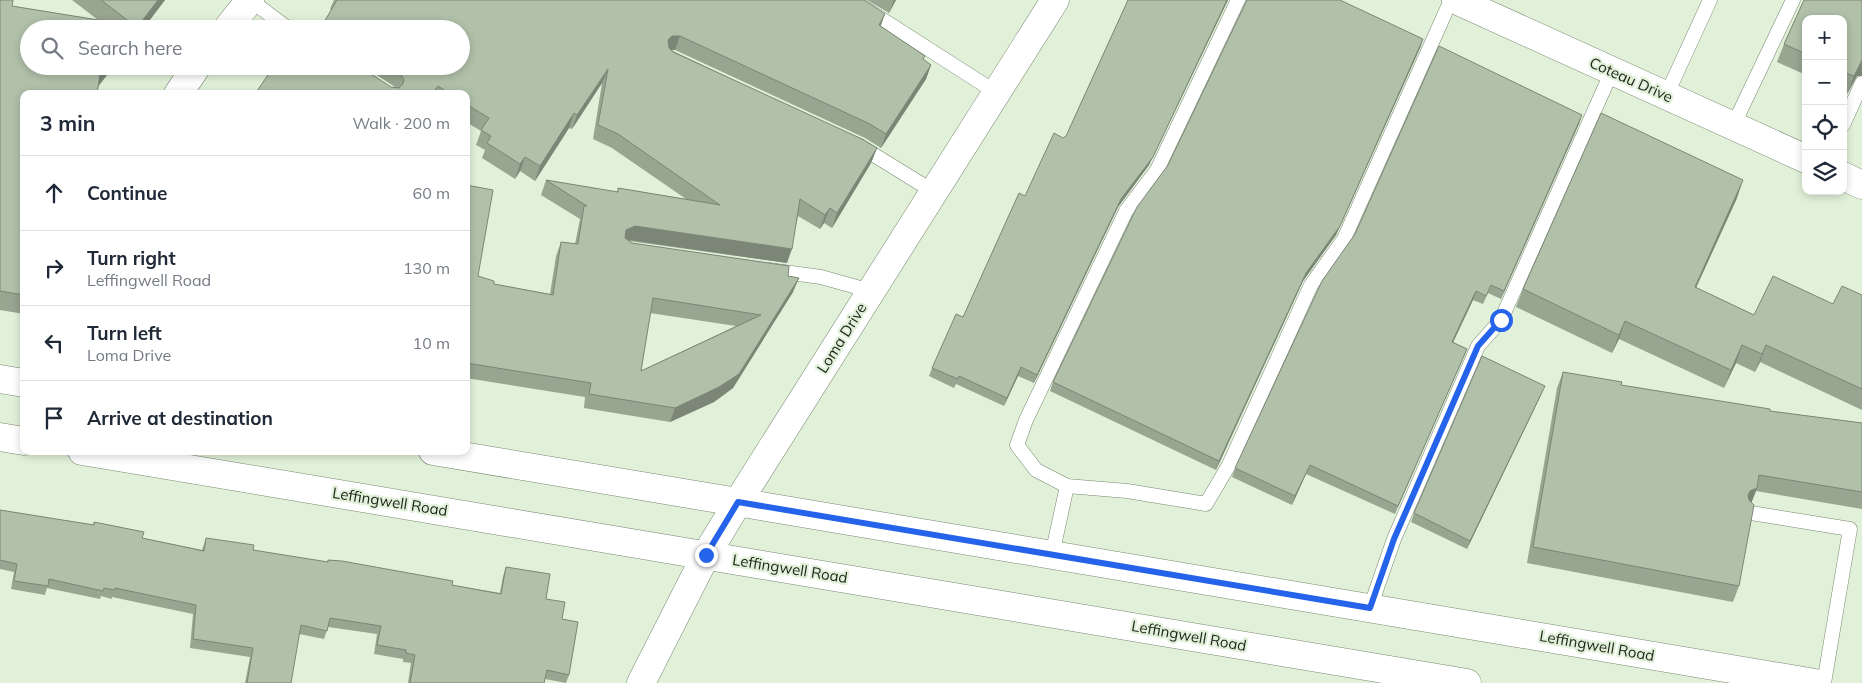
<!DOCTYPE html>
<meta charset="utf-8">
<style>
:root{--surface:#fff;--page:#f6f6f7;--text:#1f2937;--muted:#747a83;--line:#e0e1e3}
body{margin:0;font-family:Mulish,sans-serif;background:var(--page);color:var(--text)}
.controls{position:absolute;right:15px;top:15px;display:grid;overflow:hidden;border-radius:10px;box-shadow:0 2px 8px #0003}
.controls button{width:45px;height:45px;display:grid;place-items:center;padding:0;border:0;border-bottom:1px solid var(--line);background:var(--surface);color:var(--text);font:25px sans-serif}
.stop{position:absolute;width:15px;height:15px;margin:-11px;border:4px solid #2563eb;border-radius:50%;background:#fff}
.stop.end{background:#2563eb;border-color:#fff;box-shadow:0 1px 5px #0008}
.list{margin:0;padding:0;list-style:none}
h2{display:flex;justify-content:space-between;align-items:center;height:65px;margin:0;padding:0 20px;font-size:21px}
h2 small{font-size:16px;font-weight:400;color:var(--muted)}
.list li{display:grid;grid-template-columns:32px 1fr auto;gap:15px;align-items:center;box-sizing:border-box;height:75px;padding:0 20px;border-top:1px solid var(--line)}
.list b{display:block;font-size:19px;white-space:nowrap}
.list p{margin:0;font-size:16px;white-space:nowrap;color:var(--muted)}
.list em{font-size:16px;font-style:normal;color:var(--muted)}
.icon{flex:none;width:28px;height:28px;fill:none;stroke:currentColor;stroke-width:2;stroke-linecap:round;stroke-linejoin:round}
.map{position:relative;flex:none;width:1862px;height:683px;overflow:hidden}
.search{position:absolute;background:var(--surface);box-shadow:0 2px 8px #0003;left:20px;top:20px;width:450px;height:55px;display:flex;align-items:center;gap:12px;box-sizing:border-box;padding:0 18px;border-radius:28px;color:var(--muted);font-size:19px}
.panel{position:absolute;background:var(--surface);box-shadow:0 2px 8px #0003;left:20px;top:90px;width:450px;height:365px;border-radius:10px}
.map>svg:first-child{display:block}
</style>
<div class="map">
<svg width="1862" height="683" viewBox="0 0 1862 683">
<rect width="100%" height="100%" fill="#e1f1d9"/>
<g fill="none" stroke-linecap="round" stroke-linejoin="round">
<defs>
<g id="lane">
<polyline points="250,0 289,29"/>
<polyline points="852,0 997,93"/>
<polyline points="1238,0 1157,170 1126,211 1026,420 1017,445 1036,470 1067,486 1127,491 1206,504 1229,465 1311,285 1344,239 1451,0"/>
<polyline points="1666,96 1710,0"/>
<polyline points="1843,125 1862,83"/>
<polyline points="1733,126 1793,0"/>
<polyline points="858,145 934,192"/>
<polyline points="769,270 821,277 871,291"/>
<polyline points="1751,513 1850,529 1824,683"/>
<polyline points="1052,555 1067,486"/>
<polyline points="1370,608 1394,539 1478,346 1501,320 1612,71"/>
</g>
<g id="street">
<polyline points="1456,0 1806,159"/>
<polyline points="227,29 250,0"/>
<polyline points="178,94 197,66"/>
<polyline points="1843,176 1862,185"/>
<polyline points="641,683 706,555 738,502 1055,0"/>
</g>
<g id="secondary">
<polyline points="0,379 24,383"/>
<polyline points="0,437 24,441"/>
<polyline points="82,451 1467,683"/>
<polyline points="433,451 1815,683"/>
</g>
</defs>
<!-- lane casing -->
<use href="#lane" stroke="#798872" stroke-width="15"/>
<!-- street casing -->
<use href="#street" stroke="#798872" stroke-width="29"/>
<!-- secondary casing -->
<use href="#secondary" stroke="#798872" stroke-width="29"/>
<!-- lane -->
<use href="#lane" stroke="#fff" stroke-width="14"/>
<!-- street -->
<use href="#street" stroke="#fff" stroke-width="28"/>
<!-- secondary -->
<use href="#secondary" stroke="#fff" stroke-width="28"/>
</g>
<!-- wall -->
<g fill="#97a591" fill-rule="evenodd">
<polygon points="0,0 12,6 98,20 72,0 165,0 143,29 29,29 24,94 24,314 0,310"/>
<path d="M334,0H864L881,26L924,60L931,65L926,79L881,148L865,138L675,50H671L877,148L871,163L832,228L824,223L820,229L798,216L787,263L629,241L632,243L788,276L793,292L733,388L714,402L670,422L584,408L585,397L466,378V185L478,276L494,284L550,294L556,256L561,242L575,244L580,219L541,195L546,180L617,192L618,188L686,199L612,148L593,139L602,83L572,129L569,128L535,181L520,171L515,179L482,158L485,150L476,145L481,131L466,122V94H255L395,87L363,66H461L331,10L330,9ZM650,313L736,326L641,371Z"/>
<polygon points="867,0 896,0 889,13"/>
<polygon points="1128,0 1228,0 1149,165 1118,207 1034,383 1018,376 1004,406 956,384 954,388 929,376 932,368 963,317 1025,196 1066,136"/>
<polygon points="1804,0 1862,0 1862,76 1857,76 1847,94 1843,92 1843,19 1806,19 1806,75 1777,62 1784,44"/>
<polygon points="1423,39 1420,48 1336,235 1303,281 1216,470 1050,391 1053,382"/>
<polygon points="1582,115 1501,299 1488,293 1483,304 1473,300 1453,342 1467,349 1395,514 1306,474 1292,505 1232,477 1235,468"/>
<polygon points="1737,198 1696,288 1754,315 1833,304 1862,295 1862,410 1760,362 1755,372 1736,363 1724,388 1619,339 1612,353 1516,307 1523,289"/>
<polygon points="1563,372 1621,385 1770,411 1862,423 1862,509 1756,491 1751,503 1739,586 1733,602 1527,563 1557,388"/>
<polygon points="1541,395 1467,549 1411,522 1414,513"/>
<polygon points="0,510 93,525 94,522 142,538 202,550 206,538 253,550 327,562 328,560 452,585 500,593 503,576 506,567 546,599 562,619 569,675 566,683 545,679 544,683 408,683 411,663 403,662 403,659 374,654 377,634 328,627 324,639 299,634 291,683 245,683 250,657 190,648 193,614 112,597 112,599 101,596 100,599 47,588 45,595 11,589 14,572 0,569"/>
</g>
<!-- shaded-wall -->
<g fill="#7b8676">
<polygon points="158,0 165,0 143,29 136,29"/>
<polygon points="894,0 896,0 889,13"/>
<polygon points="1227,0 1228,0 1149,165 1118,207 1034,383 1037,375 1121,199"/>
<polygon points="885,14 880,28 879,25"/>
<polygon points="672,36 680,36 675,50 666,51 668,40"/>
<polygon points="1423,39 1420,48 1336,235 1303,281 1216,470 1219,461 1306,273"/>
<polygon points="1862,60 1862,76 1857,76 1847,94 1854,76"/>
<polygon points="931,65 926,79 881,148 886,134"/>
<polygon points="107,66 114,66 94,92 100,74"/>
<polygon points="608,69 602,83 572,129 577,115"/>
<polygon points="574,113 569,128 535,181 540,166"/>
<polygon points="1582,115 1579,124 1501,299 1504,291"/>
<polygon points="877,148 871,163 832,228 837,213"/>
<polygon points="525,157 520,171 515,179 520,164"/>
<polygon points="1743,180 1737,198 1688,305 1695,287"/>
<polygon points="830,208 824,223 820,229 825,215"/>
<polygon points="635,226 792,249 787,263 629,240 621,244 626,230"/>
<polygon points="799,278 793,292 733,388 714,402 670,422 675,408"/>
<polygon points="1476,291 1473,300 1449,351 1452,342"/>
<polygon points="1625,321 1619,339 1612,353 1619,335"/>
<polygon points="1742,345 1736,363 1724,388 1731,370"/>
<polygon points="1766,345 1760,362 1755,372 1762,354"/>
<polygon points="1021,367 1018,376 1004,406 1007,398"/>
<polygon points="1545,386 1541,395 1467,549 1470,541"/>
<polygon points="1310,465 1306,474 1292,505 1295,496"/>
<polygon points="1757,488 1751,504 1745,507 1750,491"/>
</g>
<!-- building -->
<g fill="#b0c0a9" stroke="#7b8676" fill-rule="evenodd">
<polygon points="0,0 13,0 12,6 135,26 101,0 158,0 136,29 29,29 29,66 107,66 100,74 97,94 24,94 24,295 0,291"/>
<path d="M337,0H864L885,14L879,25L925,56L923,59L931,65L886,134L870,124L680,36H672L668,40L669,48L673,52L862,139L877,148L837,213L830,208L825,215L800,199L792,249L635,226L626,230L625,238L632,243L789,266L788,276L799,278L739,374L719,387L675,408L589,394L591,383L466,363V185L493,190L478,276L494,281V284L553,295L561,242L578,244L584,206H587L546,180L618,192V188L720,205L618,134L598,125L608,69L577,115L574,113L540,166L525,157L520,164L487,143L491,136L481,130L489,118L466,104V94H450L438,86L432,94H255L274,66H359L391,87L399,88L403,84L404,80L400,73L391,66H461V29H320ZM653,298L761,315L641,371Z"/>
<polygon points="1128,0 1227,0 1153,157 1121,199 1037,375 1021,367 1007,398 959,376 958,379 932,368 956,314 963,317 1019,193 1025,196 1054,133 1063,138 1066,136"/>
<polygon points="1247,0 1340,0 1423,39 1340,226 1306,273 1219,461 1053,382 1137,207 1168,165"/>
<polygon points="1804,0 1862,0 1862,60 1854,76 1843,72 1843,19 1806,19 1806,54 1784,44"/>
<polygon points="1439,46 1582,115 1504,291 1491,285 1486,296 1476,291 1452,342 1467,349 1398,506 1310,465 1295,496 1235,468 1322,281 1355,234"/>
<polygon points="1601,113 1743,180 1695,287 1754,315 1773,276 1833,304 1842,286 1862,295 1862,389 1766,345 1762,354 1742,345 1731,370 1625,321 1619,335 1523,289"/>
<polygon points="1482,356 1545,386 1470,541 1414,513"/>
<polygon points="1563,372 1622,382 1621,385 1770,409 1770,411 1862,423 1862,492 1759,475 1757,488 1750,491 1748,495 1749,500 1754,505 1739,586 1533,547"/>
<polygon points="0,510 94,525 94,522 144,532 142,538 204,551 206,538 254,545 253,550 328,562 328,560 342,561 453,581 452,585 501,594 506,567 550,574 546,599 565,602 562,619 578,622 569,675 547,670 544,683 410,683 415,655 406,653 406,650 377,645 381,626 330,618 327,631 301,625 291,683 247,683 253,648 193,639 196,605 115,588 115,590 104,588 103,591 49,579 48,586 14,581 17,564 0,560"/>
</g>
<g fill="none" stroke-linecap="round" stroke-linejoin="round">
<!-- route -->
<polyline stroke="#2563eb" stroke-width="6" points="706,555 738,502 1370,608 1394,539 1478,346 1501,320"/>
</g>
<g text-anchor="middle" stroke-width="4.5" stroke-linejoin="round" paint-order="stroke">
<!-- street labels -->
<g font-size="15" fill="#1e231b" stroke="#e1f1d9">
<text transform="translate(1631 80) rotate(24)" y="5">Coteau Drive</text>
<text transform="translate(842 338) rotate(-58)" y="5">Loma Drive</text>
<text transform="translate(390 502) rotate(9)" y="5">Leffingwell Road</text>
<text transform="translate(790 569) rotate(9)" y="5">Leffingwell Road</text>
<text transform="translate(1189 636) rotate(10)" y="5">Leffingwell Road</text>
<text transform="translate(1597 646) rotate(10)" y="5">Leffingwell Road</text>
</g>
</g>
</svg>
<div class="controls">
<button>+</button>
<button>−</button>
<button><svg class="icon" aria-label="locate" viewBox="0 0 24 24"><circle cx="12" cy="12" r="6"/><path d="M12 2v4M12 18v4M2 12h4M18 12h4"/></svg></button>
<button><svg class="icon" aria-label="layers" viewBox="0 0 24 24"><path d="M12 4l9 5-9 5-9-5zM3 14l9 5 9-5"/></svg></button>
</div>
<div class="stop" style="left:1501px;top:320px"></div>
<div class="stop end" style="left:706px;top:555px"></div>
<div class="search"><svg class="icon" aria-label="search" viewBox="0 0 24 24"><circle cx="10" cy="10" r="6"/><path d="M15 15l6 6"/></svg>Search here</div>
<section class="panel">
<h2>3 min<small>Walk · 200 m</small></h2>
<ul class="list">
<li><svg class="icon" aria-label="ahead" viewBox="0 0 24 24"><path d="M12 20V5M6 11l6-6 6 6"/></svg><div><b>Continue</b></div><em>60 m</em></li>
<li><svg class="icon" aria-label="right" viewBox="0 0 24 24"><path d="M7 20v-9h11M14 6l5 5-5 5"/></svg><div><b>Turn right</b><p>Leffingwell Road</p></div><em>130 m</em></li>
<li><svg class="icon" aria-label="left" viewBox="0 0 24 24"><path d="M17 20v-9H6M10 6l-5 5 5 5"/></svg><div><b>Turn left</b><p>Loma Drive</p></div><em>10 m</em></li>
<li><svg class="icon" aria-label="arrive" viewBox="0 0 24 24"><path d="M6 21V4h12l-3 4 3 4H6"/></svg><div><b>Arrive at destination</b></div></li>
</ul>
</section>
</div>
